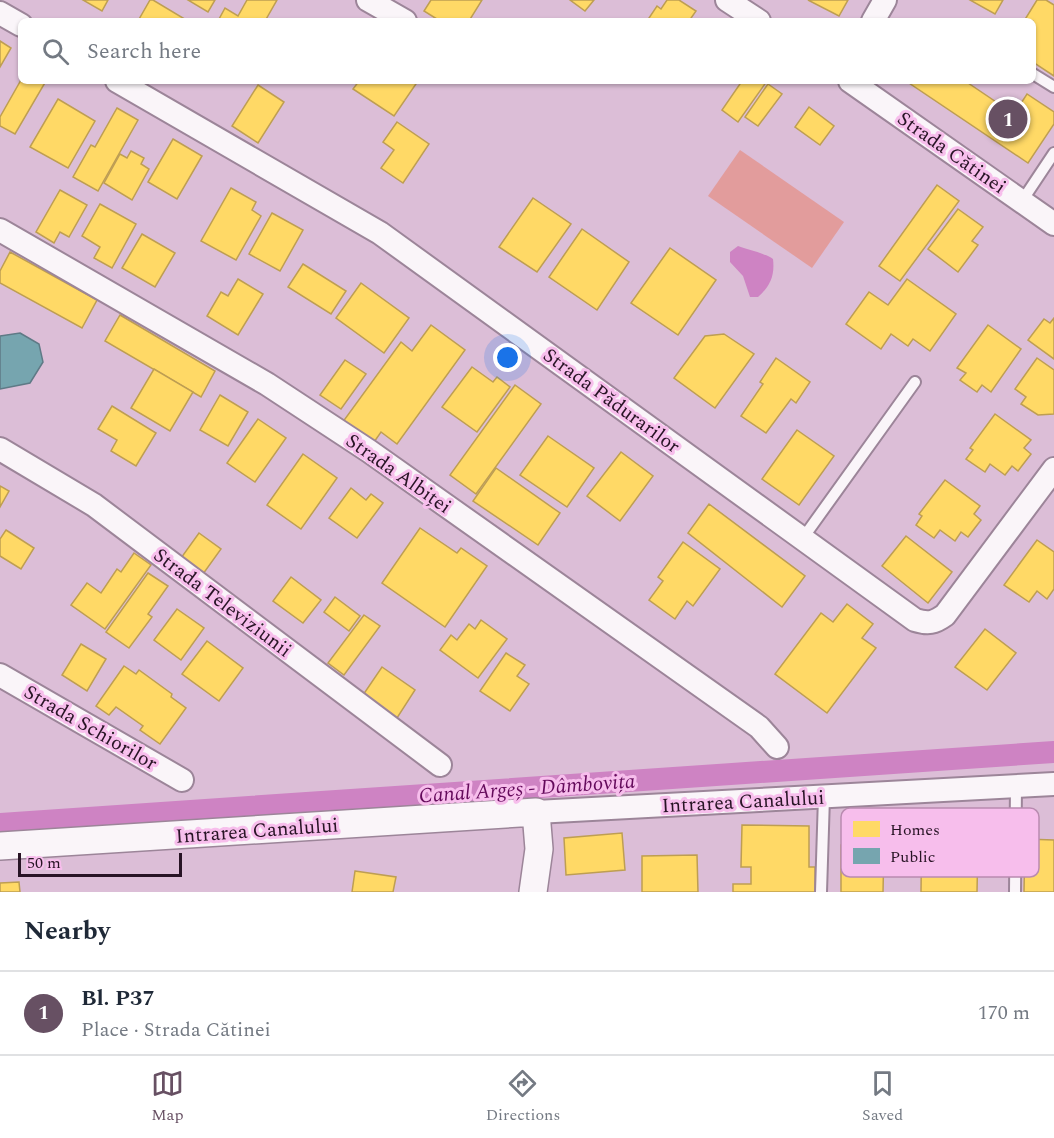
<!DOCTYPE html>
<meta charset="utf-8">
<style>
:root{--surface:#fff;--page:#f6f6f7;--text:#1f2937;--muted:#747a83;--line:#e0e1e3;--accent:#675063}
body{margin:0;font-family:Spectral,serif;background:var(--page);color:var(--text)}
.scale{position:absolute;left:18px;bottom:15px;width:164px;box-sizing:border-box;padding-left:6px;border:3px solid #281425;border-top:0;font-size:16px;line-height:21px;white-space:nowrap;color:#281425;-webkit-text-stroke:4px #f7beec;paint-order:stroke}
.you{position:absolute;left:508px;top:358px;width:21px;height:21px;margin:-15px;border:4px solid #fff;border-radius:50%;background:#1a73e8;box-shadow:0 0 0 9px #1a73e833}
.badge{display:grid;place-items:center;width:39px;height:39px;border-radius:50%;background:var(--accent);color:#fff;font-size:20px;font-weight:700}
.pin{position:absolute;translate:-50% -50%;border:3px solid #fff;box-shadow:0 2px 6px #0006}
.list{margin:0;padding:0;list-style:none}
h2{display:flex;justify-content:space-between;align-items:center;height:78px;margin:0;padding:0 24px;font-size:26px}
h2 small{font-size:20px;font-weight:400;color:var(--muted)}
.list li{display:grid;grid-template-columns:39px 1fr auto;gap:18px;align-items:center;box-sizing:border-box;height:84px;padding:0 24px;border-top:2px solid var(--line)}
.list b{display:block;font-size:22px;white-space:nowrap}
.list p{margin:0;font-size:20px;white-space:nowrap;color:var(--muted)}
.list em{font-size:20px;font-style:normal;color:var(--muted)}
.icon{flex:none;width:33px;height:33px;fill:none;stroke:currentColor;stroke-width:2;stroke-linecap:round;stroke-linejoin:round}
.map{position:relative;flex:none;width:1054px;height:892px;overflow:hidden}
.search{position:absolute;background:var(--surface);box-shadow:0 2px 4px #0004;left:18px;right:18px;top:18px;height:66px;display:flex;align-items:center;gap:15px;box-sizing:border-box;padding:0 21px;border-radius:9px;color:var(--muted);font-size:22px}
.sheet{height:162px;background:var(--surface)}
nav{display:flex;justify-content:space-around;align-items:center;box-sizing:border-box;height:84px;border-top:2px solid var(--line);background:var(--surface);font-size:16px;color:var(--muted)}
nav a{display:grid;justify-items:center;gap:3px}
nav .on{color:var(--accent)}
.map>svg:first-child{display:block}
</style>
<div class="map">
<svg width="1054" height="892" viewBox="0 0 1054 892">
<rect width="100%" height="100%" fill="#dcbed7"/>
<!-- green -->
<polygon fill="#e29c9c" points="740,150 844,222 812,268 708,196"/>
<!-- water -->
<path fill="#ce83c3" d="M738,246C748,250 765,253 773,259C775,276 770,286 758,297H750L743,276L730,262V252Z"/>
<!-- homes -->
<g fill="#ffd966" stroke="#be9e52" stroke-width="1.5">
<polygon points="83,0 108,0 102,11"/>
<polygon points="150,0 153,0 188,21 138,21"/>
<polygon points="188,0 215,0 208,12"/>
<polygon points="247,0 277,0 265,21 218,21 225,8 238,16"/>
<polygon points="431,0 482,0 469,21 440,21 424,11"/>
<polygon points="570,0 594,0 585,11"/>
<polygon points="667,0 679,0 696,11 689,21 647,21 657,6 661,9"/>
<polygon points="808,0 848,0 839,16"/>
<polygon points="970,0 1003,0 995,14"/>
<polygon points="1037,0 1046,0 1054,5 1054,76 1033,62 1033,21 1024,21"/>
<polygon points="0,41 11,48 0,67"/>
<polygon points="21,80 46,81 15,134 0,126 0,117"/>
<polygon points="359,81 418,81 394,116 353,89"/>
<polygon points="742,81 767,81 738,122 722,110"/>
<polygon points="906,81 965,81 1014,114 1027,94 1054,112 1054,124 1028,163"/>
<polygon points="768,84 782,94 758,126 745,117"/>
<polygon points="258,85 284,102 258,143 232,126"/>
<polygon points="58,99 95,121 68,168 30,147"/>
<polygon points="809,107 834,126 820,145 795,127"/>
<polygon points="117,108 138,120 98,191 73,177 91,145 95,147"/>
<polygon points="397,122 429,144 403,183 381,168 394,150 383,142"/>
<polygon points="173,139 202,156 177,199 148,182"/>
<polygon points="131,151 144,158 141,164 149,169 132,200 104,183 120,154 127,158"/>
<polygon points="937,185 959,201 900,281 879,266"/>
<polygon points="231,188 256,202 252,210 261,216 236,260 201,241"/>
<polygon points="60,190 87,205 69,237 60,232 54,243 36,232"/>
<polygon points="533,198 571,224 537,272 499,247"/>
<polygon points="100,204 136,224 112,268 94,258 100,247 82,236"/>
<polygon points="958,209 983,227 972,241 978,245 958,272 928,249"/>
<polygon points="272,213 303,230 280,271 249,254"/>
<polygon points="582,229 629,262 597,310 549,277"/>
<polygon points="142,234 175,253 155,287 122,268"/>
<polygon points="670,248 716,280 678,335 631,303"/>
<polygon points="10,252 97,300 82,328 0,283 0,271"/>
<polygon points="303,264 346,291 331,314 288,287"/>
<polygon points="238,279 263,294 238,335 207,316 221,292 228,296"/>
<polygon points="907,279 956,314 930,351 913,339 908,346 891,334 881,349 846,324 869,292 888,305"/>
<polygon points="361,283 409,318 384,353 336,318"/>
<polygon points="120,315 215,371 201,397 105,341"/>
<polygon points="1054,318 1054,359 1028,340 1044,319 1050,323"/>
<polygon points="431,325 465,350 397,444 381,432 372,445 342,423 401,342 412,351"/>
<polygon points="988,325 1021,349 991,392 982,385 977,392 960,380 966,373 957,368"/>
<polygon points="724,334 754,354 715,408 674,378 705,336"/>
<polygon points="776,358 810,382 796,403 791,399 766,433 741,416 763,384 760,382"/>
<polygon points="1037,358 1054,370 1054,414 1038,415 1021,404 1026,397 1015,389"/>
<polygon points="345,360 366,374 341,409 320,395"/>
<polygon points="472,367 493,382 497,377 510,387 477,432 442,407"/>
<polygon points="154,369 193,392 170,431 131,408"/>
<polygon points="515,385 541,404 476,494 450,475"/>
<polygon points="220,395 248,412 228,446 200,430"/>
<polygon points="112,406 156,433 136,466 111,451 117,440 98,429"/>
<polygon points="995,414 1031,440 1024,448 1031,454 1018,471 1012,466 1005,475 990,464 985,472 966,459 973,450 970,448"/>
<polygon points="258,419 286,438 255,482 227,463"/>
<polygon points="797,430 834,456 799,505 762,479"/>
<polygon points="548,436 594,468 567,507 520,475"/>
<polygon points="621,452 653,476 620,521 587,496"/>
<polygon points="303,454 337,478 301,529 267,505"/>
<polygon points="496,468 560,513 538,545 473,501"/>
<polygon points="945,480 980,506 974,514 981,520 968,537 961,532 955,541 940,530 934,538 916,525 922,516 919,514"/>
<polygon points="0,486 9,491 0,507"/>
<polygon points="351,488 366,500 371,494 383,503 357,538 329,518"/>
<polygon points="709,504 805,576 782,607 688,533"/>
<polygon points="420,528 457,553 461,548 487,566 445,627 382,583"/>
<polygon points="6,530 34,548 21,569 0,556 0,539"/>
<polygon points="199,533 221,549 203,574 181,558"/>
<polygon points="906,536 952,572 928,603 882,566"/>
<polygon points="1037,540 1054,552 1054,589 1047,599 1037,591 1029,602 1004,585"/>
<polygon points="683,542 720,569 693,606 687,601 675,619 649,600 663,581 658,577"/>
<polygon points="134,553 151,565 105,629 71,605 87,583 101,593 117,569 121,572"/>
<polygon points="148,573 168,586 148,614 152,617 129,648 106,632"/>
<polygon points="291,577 321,600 303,623 273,601"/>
<polygon points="335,597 360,616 349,631 324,612"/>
<polygon points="847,604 873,624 862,638 876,648 827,713 775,674 821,613 833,622"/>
<polygon points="177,609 204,628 181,660 154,640"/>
<polygon points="364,615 380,626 344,675 328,663"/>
<polygon points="481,620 507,639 478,678 440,650 451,635 457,640 469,624 475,629"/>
<polygon points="985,629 1016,653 987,690 955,667"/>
<polygon points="207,641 243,668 219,701 182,674"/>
<polygon points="81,644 106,659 87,691 62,675"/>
<polygon points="506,653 525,665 517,676 529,684 510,711 480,691"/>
<polygon points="124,666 136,674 139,670 172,694 171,697 186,708 160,744 140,730 143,726 116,707 109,715 96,706"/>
<polygon points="382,667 415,690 397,718 363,695"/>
<polygon points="922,816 988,817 987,843 978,843 977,892 921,892"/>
<polygon points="742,825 809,826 809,867 815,867 815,892 733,892 733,884 751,884 751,867 741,867"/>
<polygon points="622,833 625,870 566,875 564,838"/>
<polygon points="1025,839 1054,840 1054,892 1024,892"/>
<polygon points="841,845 884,846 883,892 841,892"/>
<polygon points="697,855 698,892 642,892 642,856"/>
<polygon points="355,871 396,877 393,892 352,892"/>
<polygon points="19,882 20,892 0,892 0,883"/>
</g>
<!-- public -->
<polygon fill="#76a5af" stroke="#5f7a86" stroke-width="1.5" points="20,333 39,344 43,362 30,383 0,389 0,336"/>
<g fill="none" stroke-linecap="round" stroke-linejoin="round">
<!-- canal -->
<polyline stroke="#ce83c3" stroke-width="22" points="0,824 1054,752"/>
<defs>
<g id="service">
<polyline points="1033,74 1054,87"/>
<polyline points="1022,201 1054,153"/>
<polyline points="803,538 915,382"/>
<polyline points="821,892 824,797"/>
<polyline points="1015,892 1016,786"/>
</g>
<g id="minor">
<polyline points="368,0 405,21"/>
<polyline points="727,0 759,21"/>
<polyline points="0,13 21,25"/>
<polyline points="873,21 885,0"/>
<path d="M117,81L380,233L915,620C928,624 934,623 945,615L1054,469"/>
<polyline points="850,81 1054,224"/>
<polyline points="0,230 267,384 369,451 759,727 777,747"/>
<polyline points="0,449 94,505 440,765"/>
<polyline points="0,675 182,780"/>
<polyline points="536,812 1054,784"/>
</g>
<polyline id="tertiary" points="0,846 536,812 539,849 533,892"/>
</defs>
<!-- service casing -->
<use href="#service" stroke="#9c8599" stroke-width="14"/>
<!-- minor casing -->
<use href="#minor" stroke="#9c8599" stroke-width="26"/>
<!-- tertiary casing -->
<use href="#tertiary" stroke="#9c8599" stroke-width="30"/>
<!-- service -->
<use href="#service" stroke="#faf5f9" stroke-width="10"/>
<!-- minor -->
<use href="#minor" stroke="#faf5f9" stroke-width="22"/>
<!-- tertiary -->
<use href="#tertiary" stroke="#faf5f9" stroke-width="27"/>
</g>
<g text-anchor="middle" stroke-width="6" stroke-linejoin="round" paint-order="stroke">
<!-- street labels -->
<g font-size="20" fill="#281425" stroke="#f7beec">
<text transform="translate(952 152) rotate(35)" y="7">Strada Cătinei</text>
<text transform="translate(612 400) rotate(36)" y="7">Strada Pădurarilor</text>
<text transform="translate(399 473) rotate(35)" y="7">Strada Albiței</text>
<text transform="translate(223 602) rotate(37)" y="7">Strada Televiziunii</text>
<text transform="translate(91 727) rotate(30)" y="7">Strada Schiorilor</text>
<text transform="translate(743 801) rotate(-3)" y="7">Intrarea Canalului</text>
<text transform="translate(257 830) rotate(-4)" y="7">Intrarea Canalului</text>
</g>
<!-- water labels -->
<g font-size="21" font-style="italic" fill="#640a5b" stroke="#f7beec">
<text transform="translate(527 788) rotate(-4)" y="7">Canal Argeș - Dâmbovița</text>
</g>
</g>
<!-- legend -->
<rect x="841" y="808" width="198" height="69" rx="9" fill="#f7beec" stroke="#b98bb0" stroke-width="1.5"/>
<rect x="853" y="821" width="27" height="16" fill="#ffd966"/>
<rect x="853" y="848" width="27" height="16" fill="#76a5af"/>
<g font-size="16" fill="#281425">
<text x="890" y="835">Homes</text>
<text x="890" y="862">Public</text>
</g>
</svg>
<div class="scale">50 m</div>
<div class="you"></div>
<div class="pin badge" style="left:1008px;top:119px">1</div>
<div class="search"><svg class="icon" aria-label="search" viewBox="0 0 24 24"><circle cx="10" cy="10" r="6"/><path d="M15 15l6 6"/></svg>Search here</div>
</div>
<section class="sheet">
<h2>Nearby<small></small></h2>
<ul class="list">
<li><span class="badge">1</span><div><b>Bl. P37</b><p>Place · Strada Cătinei</p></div><em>170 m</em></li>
</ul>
</section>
<nav>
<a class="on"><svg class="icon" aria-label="map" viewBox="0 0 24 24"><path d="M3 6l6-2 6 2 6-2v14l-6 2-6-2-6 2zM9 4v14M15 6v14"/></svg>Map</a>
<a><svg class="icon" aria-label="directions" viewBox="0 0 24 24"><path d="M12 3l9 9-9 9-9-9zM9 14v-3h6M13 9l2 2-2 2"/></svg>Directions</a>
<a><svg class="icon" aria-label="saved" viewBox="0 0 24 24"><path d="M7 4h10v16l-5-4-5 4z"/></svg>Saved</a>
</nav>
